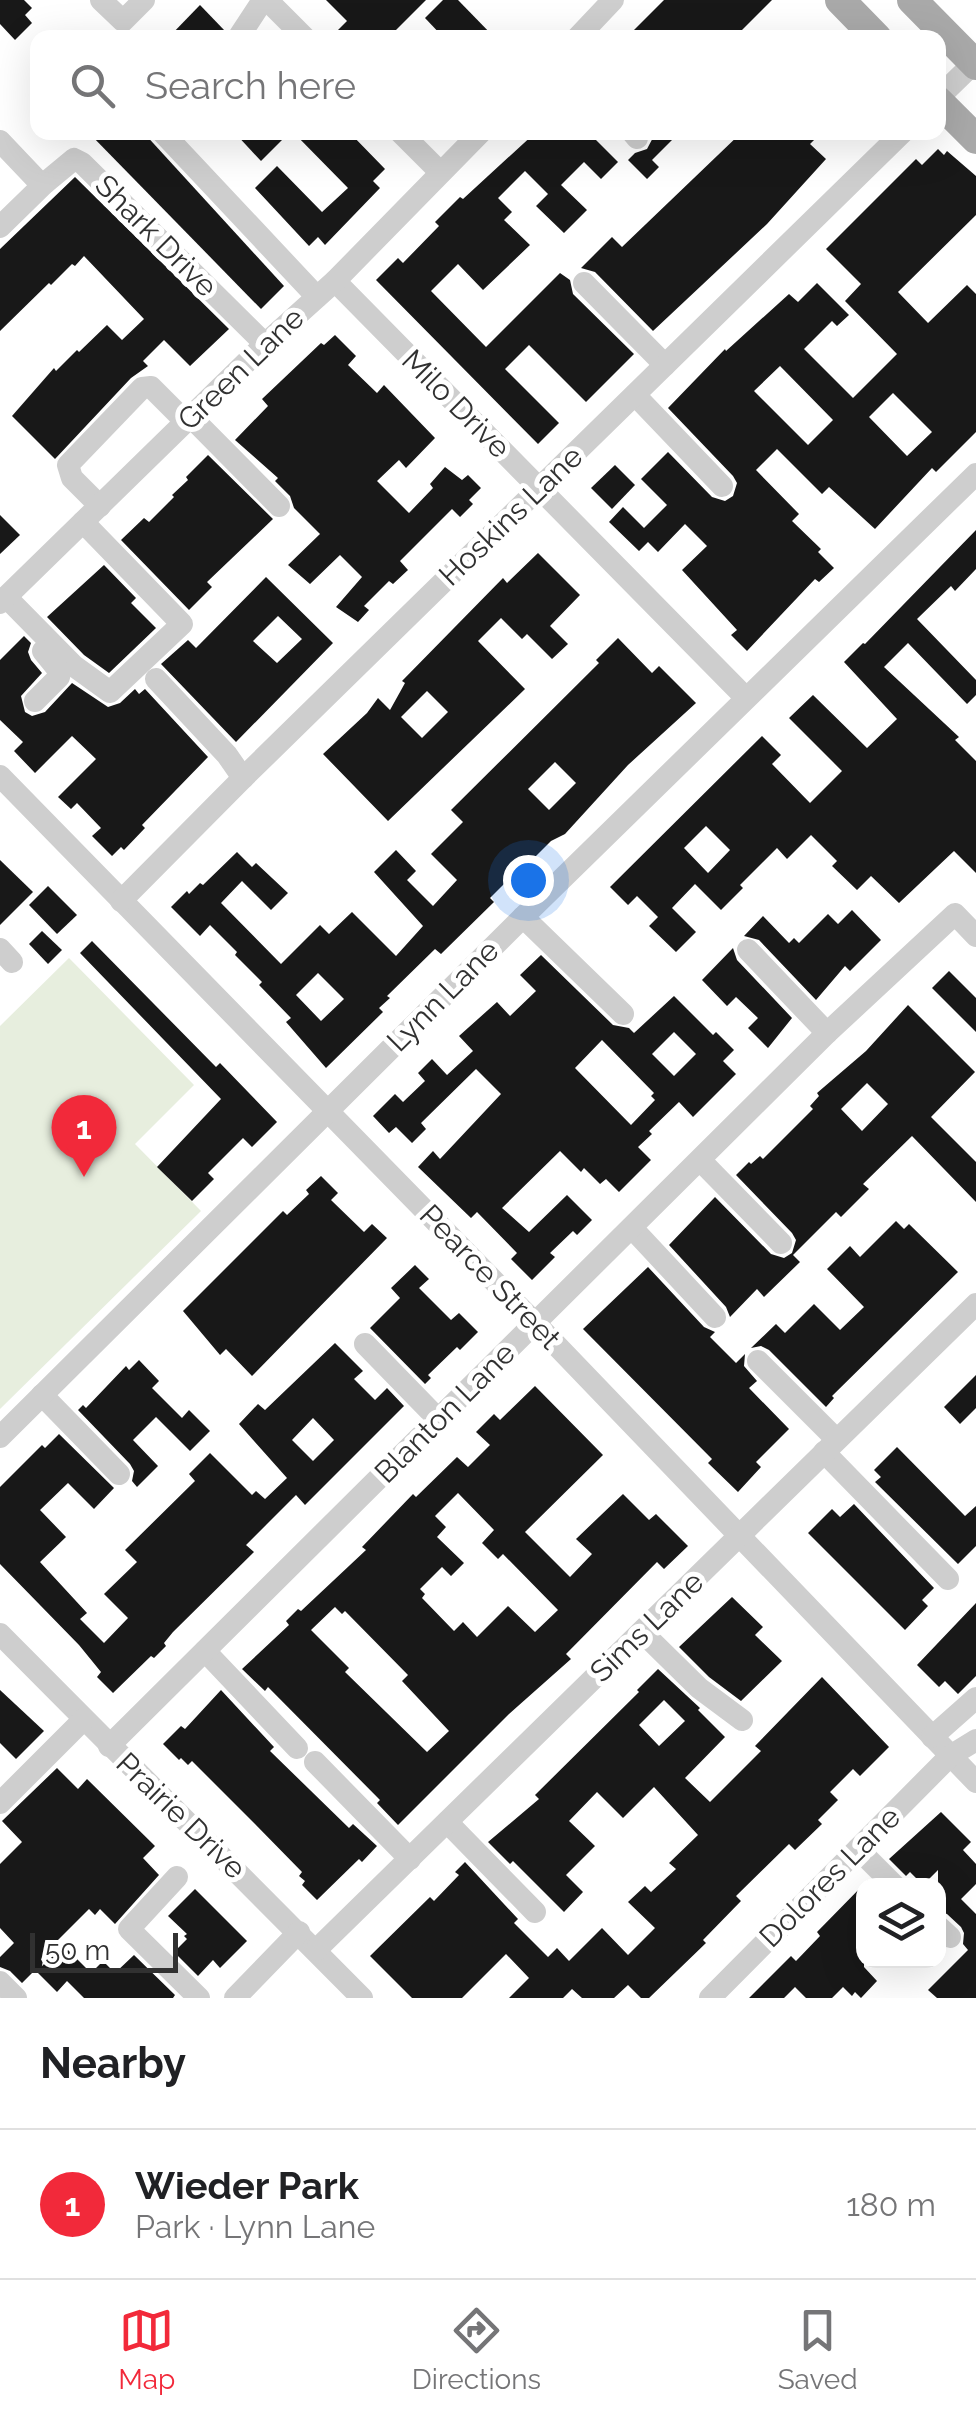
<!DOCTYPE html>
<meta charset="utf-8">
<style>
:root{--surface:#fff;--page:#f6f6f6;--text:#202124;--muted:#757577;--line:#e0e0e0;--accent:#f2293a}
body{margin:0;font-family:Raleway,sans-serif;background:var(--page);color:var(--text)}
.controls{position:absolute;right:30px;bottom:30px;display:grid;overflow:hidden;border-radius:20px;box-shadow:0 10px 40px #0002}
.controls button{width:90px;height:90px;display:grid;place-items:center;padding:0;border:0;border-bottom:2px solid var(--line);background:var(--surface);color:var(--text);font:50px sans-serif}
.scale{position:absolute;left:30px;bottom:25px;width:148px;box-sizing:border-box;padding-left:10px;border:5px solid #313131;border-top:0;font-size:28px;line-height:35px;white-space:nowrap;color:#313131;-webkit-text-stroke:8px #fff;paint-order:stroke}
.you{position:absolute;left:528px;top:880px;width:35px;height:35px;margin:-25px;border:8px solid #fff;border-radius:50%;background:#1a73e8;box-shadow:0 0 0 15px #1a73e833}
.badge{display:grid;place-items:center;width:65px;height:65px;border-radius:50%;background:var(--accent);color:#fff;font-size:32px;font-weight:700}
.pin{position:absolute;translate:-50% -82px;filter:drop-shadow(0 2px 5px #0008)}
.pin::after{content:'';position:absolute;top:52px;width:35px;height:30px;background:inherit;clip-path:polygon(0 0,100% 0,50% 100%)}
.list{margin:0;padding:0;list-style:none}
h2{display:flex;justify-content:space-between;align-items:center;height:130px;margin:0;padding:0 40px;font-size:42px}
h2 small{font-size:32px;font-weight:400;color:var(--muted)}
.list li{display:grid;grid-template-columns:65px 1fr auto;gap:30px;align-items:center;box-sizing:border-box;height:150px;padding:0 40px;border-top:2px solid var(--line)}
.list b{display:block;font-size:38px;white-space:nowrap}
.list p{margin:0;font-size:32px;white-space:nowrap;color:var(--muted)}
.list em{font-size:32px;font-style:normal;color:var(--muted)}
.icon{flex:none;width:55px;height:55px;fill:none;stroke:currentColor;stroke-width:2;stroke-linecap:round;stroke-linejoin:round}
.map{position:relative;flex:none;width:976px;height:1998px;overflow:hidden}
.search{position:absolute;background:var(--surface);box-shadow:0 10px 40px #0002;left:30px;right:30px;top:30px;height:110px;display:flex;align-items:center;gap:25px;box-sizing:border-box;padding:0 35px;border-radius:20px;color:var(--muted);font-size:38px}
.sheet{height:280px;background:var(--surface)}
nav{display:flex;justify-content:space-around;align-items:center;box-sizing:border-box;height:140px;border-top:2px solid var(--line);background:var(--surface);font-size:28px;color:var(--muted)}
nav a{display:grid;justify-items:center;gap:5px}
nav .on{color:var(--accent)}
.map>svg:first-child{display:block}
</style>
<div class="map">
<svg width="976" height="1998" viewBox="0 0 976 1998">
<rect width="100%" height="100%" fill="#fff"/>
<!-- green -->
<polygon fill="#e7eede" points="69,958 194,1085 135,1144 201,1211 0,1409 0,1026"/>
<!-- building -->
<g fill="#181818" fill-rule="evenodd">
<polygon points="0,0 24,0 32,8 25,15 32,23 15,40 0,24"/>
<polygon points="326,0 426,0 388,38 330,38 347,21"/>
<polygon points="443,0 458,0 495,38 444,38 425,18"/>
<polygon points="664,0 772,0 734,38 626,38"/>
<polygon points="200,5 225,31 223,38 168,38"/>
<polygon points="88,132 143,132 284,286 261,309"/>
<polygon points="234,132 290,132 261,161"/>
<polygon points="293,132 349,132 385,169 373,181 380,188 325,245 318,237 309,246 255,188 277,166 322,212 348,188"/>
<polygon points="536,132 588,132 618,162 601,179 584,162 561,185 587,210 564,233 536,206 548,194 525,171 498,198 512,212 504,220 530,245 483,290 458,264 431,291 486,347 560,273 570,280 573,294 634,354 586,402 529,345 505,369 559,423 538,444 376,280 398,258 403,263 439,226 435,222 460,197 463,199"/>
<polygon points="656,132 680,132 652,160 659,167 647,179 628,160 635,153 647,149"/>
<polygon points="742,132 822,132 810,144 826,159 767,224 653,331 595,272 581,268 612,237 622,247"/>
<path d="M938,149L944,155L947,151L976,176V215L898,292L928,323L967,285L976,294V432L936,472L932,468L875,529L829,487L822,494L777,449L756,470L799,514L792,521L821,549L818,552L834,568L819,582L815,579L747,651L731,635L737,630L682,570L707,546L685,524L658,552L648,542L639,551L609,522L623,507L644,528L667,505L641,479L668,452L712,497L725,501L733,496L737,483L733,476L668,408L725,349L726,351L789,294L798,302L817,283L849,315L837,326L832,321L804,349L853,398L897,354L845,301L861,284L826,249L916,159L922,165ZM780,366L833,420L808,445L754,391ZM893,393L932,432L907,456L869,417Z"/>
<polygon points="75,177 229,329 190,366 164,340 143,361 148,366 131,378 55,459 12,416 54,368 56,371 77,350 79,352 107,325 122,340 144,319 84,256 75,266 72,264 51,285 49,283 0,331 0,249"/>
<polygon points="335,335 356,356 348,365 377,393 384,385 435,438 406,468 399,460 377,481 409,513 433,488 430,484 445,467 462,480 468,475 481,488 469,500 473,504 460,517 452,509 400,561 408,570 393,584 389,581 364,606 369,610 358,622 336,607 362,577 340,555 310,584 288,565 320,534 294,508 290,496 275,481 278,478 235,440 268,406 262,399 321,343 324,345"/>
<polygon points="208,455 273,519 207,582 212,587 189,610 121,540 144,518 149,522 174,497 172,495 188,480 186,477"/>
<polygon points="615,465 635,485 612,509 591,488"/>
<polygon points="0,515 20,535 0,554"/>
<path d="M976,530V569L955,591L951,586L917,619L976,680V695L967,704L908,643L884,667L959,737L955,740L976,761V873L954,851L899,903L871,876L857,890L832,866L837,861L811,835L787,859L777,848L740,885L743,888L721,910L695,884L672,908L696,932L676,952L649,926L658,917L637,896L628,905L610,887L762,736L781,755L772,764L810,803L842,771L789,718L813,695L867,748L897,719L844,662L863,643L865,644ZM706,826L730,850L708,873L684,848Z"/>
<path d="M538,553L580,595L550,626L568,644L552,659L527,634L522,639L501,618L478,641L525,689L388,821L323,754L367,713L378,698L390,710L405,683L402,681L503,578L507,583ZM427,691L448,712L422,738L401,717Z"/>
<polygon points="104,565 136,598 131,603 156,628 109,673 84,655 47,617"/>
<path d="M266,577L333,643L236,742L161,664L188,640L196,648ZM278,616L302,639L277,663L253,641Z"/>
<polygon points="24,636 31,643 28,652 31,660 42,673 21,696 25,712 32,716 45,712 72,683 108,707 120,703 135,689 139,694 145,689 208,757 142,825 145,828 124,850 121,847 112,856 92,836 101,828 77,803 71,809 58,797 96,759 72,736 35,773 14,751 23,742 0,720 0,660"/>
<path d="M618,638L652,673L659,666L696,703L628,765L565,834L551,841L517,875L515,873L490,898L494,902L441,954L435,949L387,996L390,998L379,1008L383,1012L326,1068L286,1022L291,1018L259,985L262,982L235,955L237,952L210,925L200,936L171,907L187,891L189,894L200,883L203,885L237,852L252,867L256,863L288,893L271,910L242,881L221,903L281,964L320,925L329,934L352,912L396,956L423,926L374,872L396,850L416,871L407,880L433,906L457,880L431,854L463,822L451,810L599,663L596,660ZM555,762L576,783L549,810L528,789ZM318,973L344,999L321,1021L296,995Z"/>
<polygon points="0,860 33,892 0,925"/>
<polygon points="48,886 77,915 57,934 29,905"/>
<polygon points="852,910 881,940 850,971 845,966 816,1000 759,940 744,936 763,916 789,943 794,938 799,943 828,914 838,924"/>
<polygon points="42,931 62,950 48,964 29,944"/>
<polygon points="92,941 216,1067 220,1063 277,1122 252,1147 243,1138 208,1173 214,1179 192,1201 157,1167 221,1099 80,953"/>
<polygon points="733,948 737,960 792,1018 768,1048 748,1028 758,1018 736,997 727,1006 702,980"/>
<path d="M541,955L613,1025L629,1028L634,1033L674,996L713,1035L716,1032L734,1050L723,1061L736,1074L693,1117L679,1102L649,1131L652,1134L638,1147L651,1160L619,1192L606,1179L600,1184L584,1168L581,1172L560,1151L502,1208L529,1232L567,1195L592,1220L577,1235L573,1231L550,1253L555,1257L532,1280L511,1259L517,1253L477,1212L471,1218L418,1167L433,1151L440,1159L501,1094L476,1069L421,1123L426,1129L412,1143L396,1127L389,1133L373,1116L395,1094L403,1102L425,1081L418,1073L432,1059L447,1075L473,1051L459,1036L497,1002L510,1016L536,991L520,975ZM674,1032L696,1054L674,1076L652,1054ZM602,1040L654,1093L651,1096L655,1100L631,1125L575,1068Z"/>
<polygon points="949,971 976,998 976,1032 932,988"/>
<path d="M908,1005L975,1072L931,1117L976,1162V1202L912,1136L863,1184L869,1189L841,1217L836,1212L793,1255L800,1262L764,1297L757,1289L730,1317L726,1307L669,1245L715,1197L771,1254L784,1258L792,1253L796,1240L792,1233L736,1175L749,1162L751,1164L760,1156L763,1159L813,1109L810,1106L819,1096L817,1093L866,1051ZM867,1083L888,1104L862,1131L841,1109Z"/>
<polygon points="321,1176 338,1193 331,1200 364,1232 372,1224 387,1238 252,1376 226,1349 220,1355 183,1311 283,1211 287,1215 309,1194 306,1190"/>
<polygon points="896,1221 904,1229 909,1224 958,1272 832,1396 834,1398 826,1407 769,1350 761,1346 751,1348 776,1324 785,1333 814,1304 840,1330 864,1307 827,1269 850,1246 860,1257"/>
<polygon points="415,1265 429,1279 419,1288 451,1320 459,1313 478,1332 460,1350 457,1347 428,1375 431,1378 425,1384 370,1328 400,1298 391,1288"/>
<polygon points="648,1267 704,1327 715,1332 710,1337 736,1363 745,1354 744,1366 757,1381 749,1388 789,1429 756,1462 761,1467 738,1492 708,1463 712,1459 583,1329"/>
<path d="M335,1343L363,1371L354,1379L375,1400L387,1388L404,1406L305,1505L296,1495L246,1545L254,1552L173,1632L164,1643L166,1646L154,1658L151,1656L113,1693L97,1677L101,1672L79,1645L0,1564V1487L42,1445L45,1448L59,1434L114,1488L94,1509L68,1483L40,1510L66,1537L40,1562L87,1613L80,1619L104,1643L128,1618L104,1594L137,1562L125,1550L195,1481L189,1474L210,1453L252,1495L256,1491L265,1499L287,1478L239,1424L258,1404L265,1410ZM313,1418L334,1440L313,1461L292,1440Z"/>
<polygon points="139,1360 159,1381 152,1388 182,1418 189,1410 210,1431 190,1451 156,1417 133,1440 158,1466 137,1487 132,1481 134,1471 130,1464 78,1410 83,1405 86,1408 126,1366 129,1370"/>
<polygon points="976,1375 976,1408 960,1424 944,1407"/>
<path d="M535,1386L603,1455L525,1532L570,1577L592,1554L576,1539L623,1494L649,1520L656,1514L688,1546L664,1569L657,1562L566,1654L571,1659L509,1714L398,1825L377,1803L380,1800L268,1687L265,1691L242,1669L289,1625L286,1621L298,1609L301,1611L366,1550L362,1547L413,1494L416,1497L457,1457L468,1467L490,1445L476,1432L494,1414L500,1420ZM458,1493L494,1530L482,1543L498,1559L503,1554L558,1610L535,1632L508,1606L477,1637L463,1622L454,1631L422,1598L425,1594L420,1589L442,1567L451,1576L464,1563L437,1537L446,1527L435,1516ZM335,1607L342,1614L345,1611L408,1675L402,1681L449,1731L427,1752L345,1672L349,1668L311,1630Z"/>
<polygon points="897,1447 965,1516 976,1506 976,1546 958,1564 875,1482 881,1477 874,1470"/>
<polygon points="854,1504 934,1588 922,1600 928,1606 905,1630 808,1533 832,1509 840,1517"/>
<polygon points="732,1597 763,1627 755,1635 782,1661 741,1701 709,1677 679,1647"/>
<polygon points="976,1603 976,1676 958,1694 945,1681 939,1687 917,1665"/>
<path d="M658,1669L700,1708L698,1710L725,1737L685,1778L710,1802L761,1751L755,1746L822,1677L889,1747L860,1776L853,1769L830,1792L838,1800L818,1820L822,1824L795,1850L789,1844L736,1896L741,1901L703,1940L706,1943L649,1998H641L628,1985L614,1998H582L572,1989L563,1998H509L529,1978L506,1954L462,1998H412L370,1956L430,1897L434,1901L459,1875L455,1872L465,1862L518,1919L514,1923L548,1957L557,1948L569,1961L602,1928L628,1955L655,1928L628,1902L645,1886L651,1892L676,1869L669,1863L698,1835L654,1787L623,1818L597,1792L569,1821L595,1846L566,1875L583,1892L564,1912L513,1861L510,1864L488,1842L539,1799L535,1795L639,1692L637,1690ZM664,1700L685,1721L659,1746L639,1725Z"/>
<polygon points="0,1690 44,1731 16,1759 0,1743"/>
<polygon points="221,1690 274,1747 270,1751 349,1828 353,1824 377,1846 362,1862 359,1859 317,1900 302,1885 305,1881 299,1876 302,1872 255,1824 192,1761 188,1765 181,1758 179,1760 163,1744 181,1726 185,1729"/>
<polygon points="57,1768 78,1789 87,1779 155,1846 143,1858 159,1875 115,1924 100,1909 95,1915 89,1909 58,1940 91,1973 103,1961 115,1973 134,1955 175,1995 173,1998 84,1998 67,1981 57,1992 35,1970 22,1983 10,1971 0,1967 0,1957 14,1943 0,1928 0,1864 22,1842 2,1821"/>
<polygon points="941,1812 971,1842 963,1850 976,1864 976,1884 961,1899 976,1914 976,1998 937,1998 928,1990 968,1950 963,1944 964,1933 961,1927 947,1914 938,1911 938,1870 923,1885 910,1872 906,1876 889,1859"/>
<polygon points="868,1880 873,1886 864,1886 864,1967 877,1981 861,1998 855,1992 852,1996 843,1987 832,1998 806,1998 795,1987 784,1998 749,1998 791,1956 796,1961 820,1936 817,1932"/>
<polygon points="195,1889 247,1941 220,1968 213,1960 198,1976 174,1952 187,1939 184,1936 187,1934 168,1916"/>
</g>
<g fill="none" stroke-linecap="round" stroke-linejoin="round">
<!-- minor -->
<g stroke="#cecece" stroke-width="22">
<polyline points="101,0 123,21 144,0"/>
<polyline points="267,0 305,38"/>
<polyline points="238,38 263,0"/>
<polyline points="577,38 613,0"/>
<polyline points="938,98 974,63"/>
<polyline points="400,132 440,172"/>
<polyline points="632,132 637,138"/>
<polyline points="163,133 317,297"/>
<polyline points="0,141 37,180 45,183 74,159 82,163 265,344"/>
<polyline points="0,227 45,183"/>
<polyline points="335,281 746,698"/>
<polyline points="584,283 665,365"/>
<polyline points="635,395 722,486"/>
<polyline points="190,416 279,506"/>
<polyline points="100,506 72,478 68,465 142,388 151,387 185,421"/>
<polyline points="6,597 74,666 110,692 182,624 83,522"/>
<polyline points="0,603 265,344 335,281 481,132"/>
<polyline points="156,679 227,755 243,778"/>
<polyline points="35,701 59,677 60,672 43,651"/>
<polyline points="0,776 536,1324 976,1782"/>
<polyline points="121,901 243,778 903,132"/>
<polyline points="523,917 623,1014"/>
<polyline points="0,949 12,962"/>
<polyline points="748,950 827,1033"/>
<polyline points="700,1160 781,1243"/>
<polyline points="632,1228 715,1317"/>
<polyline points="365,1344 439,1420"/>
<polyline points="758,1361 836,1439"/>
<polyline points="42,1395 119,1474"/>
<polyline points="0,1437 523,917 976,474"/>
<polyline points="824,1452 948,1579"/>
<polyline points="642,1632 699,1688 742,1720"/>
<polyline points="0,1634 362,1998"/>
<polyline points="205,1651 297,1748"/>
<polyline points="932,1737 976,1698"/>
<polyline points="109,1746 827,1033 955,914 976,936"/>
<polyline points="315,1762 410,1859"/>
<polyline points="0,1803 83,1720"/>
<polyline points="447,1822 535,1912"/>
<polyline points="858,1849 895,1886"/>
<polyline points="177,1877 129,1929 199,1998"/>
<polyline points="938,1926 950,1937"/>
<polyline points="316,1950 976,1304"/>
<polyline points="0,1982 16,1998"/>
<polyline points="235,1998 299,1932"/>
<polyline points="710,1998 950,1756 976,1740"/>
</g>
<!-- major -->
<g stroke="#a9a9a9" stroke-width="30">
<polyline points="840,0 877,38"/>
<polyline points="912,0 976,65"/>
<polyline points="938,101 976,139"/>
</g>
</g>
<g text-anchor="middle" stroke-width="10" stroke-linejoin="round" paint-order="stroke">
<!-- street labels -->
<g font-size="30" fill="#313131" stroke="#fff">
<text transform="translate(156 236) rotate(45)" y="10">Shark Drive</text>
<text transform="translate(241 369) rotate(-44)" y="10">Green Lane</text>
<text transform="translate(456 404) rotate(45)" y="10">Milo Drive</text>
<text transform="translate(511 516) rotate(-44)" y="10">Hoskins Lane</text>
<text transform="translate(443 996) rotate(-45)" y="10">Lynn Lane</text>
<text transform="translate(490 1277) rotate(46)" y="10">Pearce Street</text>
<text transform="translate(445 1413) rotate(-45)" y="10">Blanton Lane</text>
<text transform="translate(647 1627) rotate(-44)" y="10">Sims Lane</text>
<text transform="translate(181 1816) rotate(44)" y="10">Prairie Drive</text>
<text transform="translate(830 1877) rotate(-45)" y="10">Dolores Lane</text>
</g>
</g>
</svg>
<div class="controls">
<button><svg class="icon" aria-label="layers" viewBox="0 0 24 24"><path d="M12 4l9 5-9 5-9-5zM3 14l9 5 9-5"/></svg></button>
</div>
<div class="scale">50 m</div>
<div class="you"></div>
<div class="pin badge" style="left:84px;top:1177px">1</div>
<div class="search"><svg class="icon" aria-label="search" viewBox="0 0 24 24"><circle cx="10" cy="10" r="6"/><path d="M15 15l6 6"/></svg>Search here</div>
</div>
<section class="sheet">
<h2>Nearby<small></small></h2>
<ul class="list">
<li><span class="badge">1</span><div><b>Wieder Park</b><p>Park · Lynn Lane</p></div><em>180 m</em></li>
</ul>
</section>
<nav>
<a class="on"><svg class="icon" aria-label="map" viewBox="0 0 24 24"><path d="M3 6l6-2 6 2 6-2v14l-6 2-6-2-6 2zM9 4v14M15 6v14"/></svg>Map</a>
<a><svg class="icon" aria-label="directions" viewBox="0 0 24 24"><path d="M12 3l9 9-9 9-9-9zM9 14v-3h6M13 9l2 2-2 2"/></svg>Directions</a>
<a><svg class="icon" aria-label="saved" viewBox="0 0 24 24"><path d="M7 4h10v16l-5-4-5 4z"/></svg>Saved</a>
</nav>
